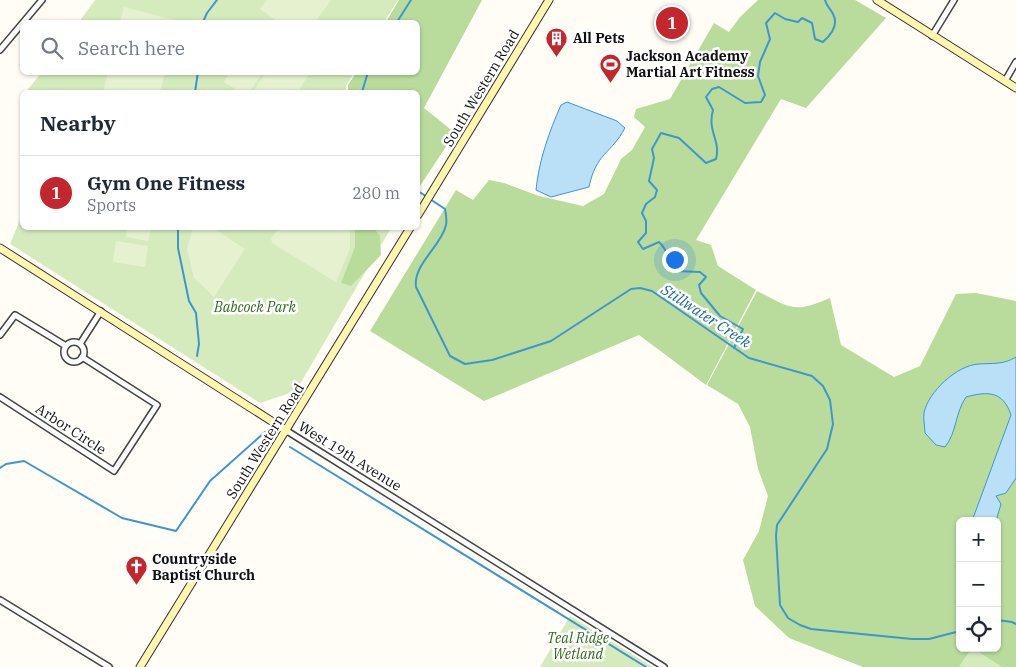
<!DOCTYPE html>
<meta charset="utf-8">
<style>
:root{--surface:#fff;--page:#f6f6f7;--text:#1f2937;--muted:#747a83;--line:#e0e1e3;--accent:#c4262e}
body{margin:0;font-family:"IBM Plex Serif",serif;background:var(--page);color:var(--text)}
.controls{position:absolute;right:15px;bottom:15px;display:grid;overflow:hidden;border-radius:8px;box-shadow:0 1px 4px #0004}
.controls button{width:45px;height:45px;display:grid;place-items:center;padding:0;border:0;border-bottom:1px solid var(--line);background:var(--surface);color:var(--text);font:25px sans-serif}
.you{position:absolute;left:674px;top:259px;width:18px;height:18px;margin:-12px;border:4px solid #fff;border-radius:50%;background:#1a73e8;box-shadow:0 0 0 8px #1a73e833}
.badge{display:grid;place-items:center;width:32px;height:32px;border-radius:50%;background:var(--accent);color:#fff;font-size:16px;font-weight:700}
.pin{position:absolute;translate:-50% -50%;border:2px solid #fff;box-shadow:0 1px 5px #0006}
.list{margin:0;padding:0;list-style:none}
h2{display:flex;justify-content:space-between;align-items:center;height:65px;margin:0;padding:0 20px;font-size:21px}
h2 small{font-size:16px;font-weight:400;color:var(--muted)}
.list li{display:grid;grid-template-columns:32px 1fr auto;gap:15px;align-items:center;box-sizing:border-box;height:75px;padding:0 20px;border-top:1px solid var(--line)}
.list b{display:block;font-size:19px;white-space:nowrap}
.list p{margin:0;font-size:16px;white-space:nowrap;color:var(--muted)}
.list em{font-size:16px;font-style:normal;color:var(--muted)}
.icon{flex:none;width:28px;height:28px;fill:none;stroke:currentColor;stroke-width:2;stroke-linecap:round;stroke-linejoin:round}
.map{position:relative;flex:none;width:1016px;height:667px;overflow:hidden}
.search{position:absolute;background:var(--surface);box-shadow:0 1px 4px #0004;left:20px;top:20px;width:400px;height:55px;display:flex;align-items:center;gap:12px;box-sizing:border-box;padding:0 18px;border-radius:8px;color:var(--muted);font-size:19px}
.panel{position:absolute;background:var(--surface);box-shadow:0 1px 4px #0004;left:20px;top:90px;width:400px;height:140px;border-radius:8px}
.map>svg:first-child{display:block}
</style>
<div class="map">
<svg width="1016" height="667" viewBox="0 0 1016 667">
<rect width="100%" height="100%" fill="#fffdf5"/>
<!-- green -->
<g fill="#d5ebbd">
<polygon points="95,0 398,0 384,22 79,22"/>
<polygon points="41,73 354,73 346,86 346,92 26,92"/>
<polygon points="22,215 22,228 391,228 296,391 260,403 10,244"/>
<polygon points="570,616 653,667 540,667"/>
<polygon points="972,648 1002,667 959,667"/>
</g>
<!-- forest -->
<g fill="#b9dc9c" fill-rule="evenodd">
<polygon points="399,0 482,0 424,108 455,133 418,189 418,92 348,92 348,85 356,73 418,72 418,22 386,22"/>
<polygon points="758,0 855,0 886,18 806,108 781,99 696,240 711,245 718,266 756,290 706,385 639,335 484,401 370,331 456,190 473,200 489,180 504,183 539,196 583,206 604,194 621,159 632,150 645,127 634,117 636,109 670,99 714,23 729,32 740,17"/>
<polygon points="355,228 374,228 380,236 381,255 351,286 341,283 355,247"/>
<path d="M757,291C791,308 793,314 830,298L841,345L894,377L920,366L956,294L976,293L1016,301V667H1002L972,648L959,667H863L789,638L755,606L743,560L759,531L768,496L758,469L750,427L738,404L707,385ZM960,521H997V648H960Z"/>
</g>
<!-- pitch -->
<g fill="#e6f2cf">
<polygon points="267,0 331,0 315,22 278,22 260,9"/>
<polygon points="124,7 178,21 178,22 120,22"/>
<polygon points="230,72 262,72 262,73 250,92 240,92 224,82"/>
<polygon points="307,72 309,74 298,92 253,92 265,73"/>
<polygon points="108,73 108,72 165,73 160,92 103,92"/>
<polygon points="127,228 151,228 148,241 126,237"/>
<polygon points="193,228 213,228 245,249 214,297 194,278 187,249"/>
<polygon points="279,228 350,228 350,249 336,282 272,243 271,238"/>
<polygon points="116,241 148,246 145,267 113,262"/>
</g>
<!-- water -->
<g fill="#b9e0f7" stroke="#3f96cf">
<path d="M567,102L617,121L625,128C611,154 596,153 589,187L551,197L536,190C539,160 549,132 561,105Z"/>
<path d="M1016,357V478L1006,493L996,496L1001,504L996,521H972L1011,415C1003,391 988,391 966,397C955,413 957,432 945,447L936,445L925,433C925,427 923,419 924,413C928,392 957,365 979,364C993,363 1003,365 1016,357Z"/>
</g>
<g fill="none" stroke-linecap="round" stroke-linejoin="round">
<!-- stream -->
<g stroke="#3f96cf" stroke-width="2">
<polyline points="203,22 207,13 217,0"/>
<polyline points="397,22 411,0"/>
<polyline points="195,92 198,72"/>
<polyline points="362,92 368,72"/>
<path d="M418,191L445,209C446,214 447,220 446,225C441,247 413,264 416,287L450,356L465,364L492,360L551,341L631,289L640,288L652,291L749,358L812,376L823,386L830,400L833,424L827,449L777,525L776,536L780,605L788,618L800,625L811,629L912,639H929L960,631"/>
<polyline points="178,228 178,248 189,301 196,313 199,344 197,356"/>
<path d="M734,348L743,329L720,316L701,293L699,285L706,277L700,272L676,271C669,261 668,250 659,242L643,249L638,242L646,233V221L642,213L646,204L655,197L657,190L649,181L654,158L652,149L661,133L679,138L706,163L716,159C721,140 707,132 713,110L706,97L712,89L719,87L745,103L761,102L765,95L758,76L760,62L770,39L766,23L775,13L785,19L798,22L802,18L812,23L815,39L823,42C831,35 839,25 833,14C830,8 827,7 825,0"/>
<polyline points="290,447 646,667"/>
<polyline points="0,468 6,464 24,461 122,518 176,531 210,481 265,432"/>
<polyline points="997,620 1012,622 1016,624"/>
</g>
<defs>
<g id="street">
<polyline points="932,36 954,0"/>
<polyline points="0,50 42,0"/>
<polyline points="1005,81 1016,62"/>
<polyline points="0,335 15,315 66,346"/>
<circle cx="74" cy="352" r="10"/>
<polyline points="80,344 101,311"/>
<polyline points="0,397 114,471 157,405 82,357"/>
<polyline points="287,431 664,667"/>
<polyline points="0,600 109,667"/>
</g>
<g id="secondary">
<polyline points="877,0 1016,88"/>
<polyline points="418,215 549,0"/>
<polyline points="0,248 287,431"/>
<polyline points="140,667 410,228"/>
</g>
</defs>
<!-- street casing -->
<use href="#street" stroke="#444" stroke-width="8"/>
<!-- secondary casing -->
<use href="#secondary" stroke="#333" stroke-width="9"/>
<!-- street -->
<use href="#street" stroke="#fff" stroke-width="5"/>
<!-- secondary -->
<use href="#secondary" stroke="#fff6b0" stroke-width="7"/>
</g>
<!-- icons -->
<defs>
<symbol id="building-pin" viewBox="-11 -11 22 30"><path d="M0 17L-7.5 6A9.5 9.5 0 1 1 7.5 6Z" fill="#c4262e" stroke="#fff"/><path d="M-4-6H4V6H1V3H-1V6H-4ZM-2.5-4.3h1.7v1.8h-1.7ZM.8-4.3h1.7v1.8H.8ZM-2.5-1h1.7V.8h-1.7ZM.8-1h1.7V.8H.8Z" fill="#fff"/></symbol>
<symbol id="stadium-pin" viewBox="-11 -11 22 30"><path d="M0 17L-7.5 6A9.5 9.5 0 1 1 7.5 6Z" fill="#c4262e" stroke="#fff"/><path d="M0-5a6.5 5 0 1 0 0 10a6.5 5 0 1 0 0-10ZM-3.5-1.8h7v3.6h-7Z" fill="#fff"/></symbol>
<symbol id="church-pin" viewBox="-11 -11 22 30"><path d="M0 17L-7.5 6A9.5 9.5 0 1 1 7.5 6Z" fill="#c4262e" stroke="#fff"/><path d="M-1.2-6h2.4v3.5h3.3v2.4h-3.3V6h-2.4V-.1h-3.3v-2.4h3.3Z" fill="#fff"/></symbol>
</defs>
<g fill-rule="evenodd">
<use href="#building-pin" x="544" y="26" width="25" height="34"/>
<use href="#stadium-pin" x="598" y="52" width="25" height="34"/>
<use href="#church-pin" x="124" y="554" width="25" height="34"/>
</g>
<g text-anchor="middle" stroke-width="5" stroke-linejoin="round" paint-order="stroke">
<!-- poi labels -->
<g font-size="14" font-weight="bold" fill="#111" stroke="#fff" text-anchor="start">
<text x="573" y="43">All Pets</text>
<text x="626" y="61">Jackson Academy<tspan x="626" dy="16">Martial Art Fitness</tspan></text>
<text x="152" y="564">Countryside<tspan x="152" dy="16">Baptist Church</tspan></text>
</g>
<!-- street labels -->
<g font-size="14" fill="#111" stroke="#fff">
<text transform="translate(481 88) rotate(-59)" y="5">South Western Road</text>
<text transform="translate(71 429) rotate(33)" y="5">Arbor Circle</text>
<text transform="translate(265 441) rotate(-58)" y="5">South Western Road</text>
<text transform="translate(350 456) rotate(32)" y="5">West 19th Avenue</text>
</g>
<!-- park labels -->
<g font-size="14" font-style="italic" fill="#2f6b1f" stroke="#fff">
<text x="255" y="312">Babcock Park</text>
<text x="578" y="643">Teal Ridge<tspan x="578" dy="16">Wetland</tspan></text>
</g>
<!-- water labels -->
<g font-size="15" font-style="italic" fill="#1768a6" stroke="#fff">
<text transform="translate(706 316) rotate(33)" y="5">Stillwater Creek</text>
</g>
</g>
</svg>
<div class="controls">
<button>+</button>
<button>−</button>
<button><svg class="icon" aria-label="locate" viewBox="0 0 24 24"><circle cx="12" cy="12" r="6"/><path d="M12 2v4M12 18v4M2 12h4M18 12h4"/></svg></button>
</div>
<div class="you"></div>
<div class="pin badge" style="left:672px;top:23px">1</div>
<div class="search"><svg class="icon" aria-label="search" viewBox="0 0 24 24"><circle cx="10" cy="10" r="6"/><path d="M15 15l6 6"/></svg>Search here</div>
<section class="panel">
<h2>Nearby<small></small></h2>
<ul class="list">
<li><span class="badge">1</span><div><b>Gym One Fitness</b><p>Sports</p></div><em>280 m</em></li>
</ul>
</section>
</div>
